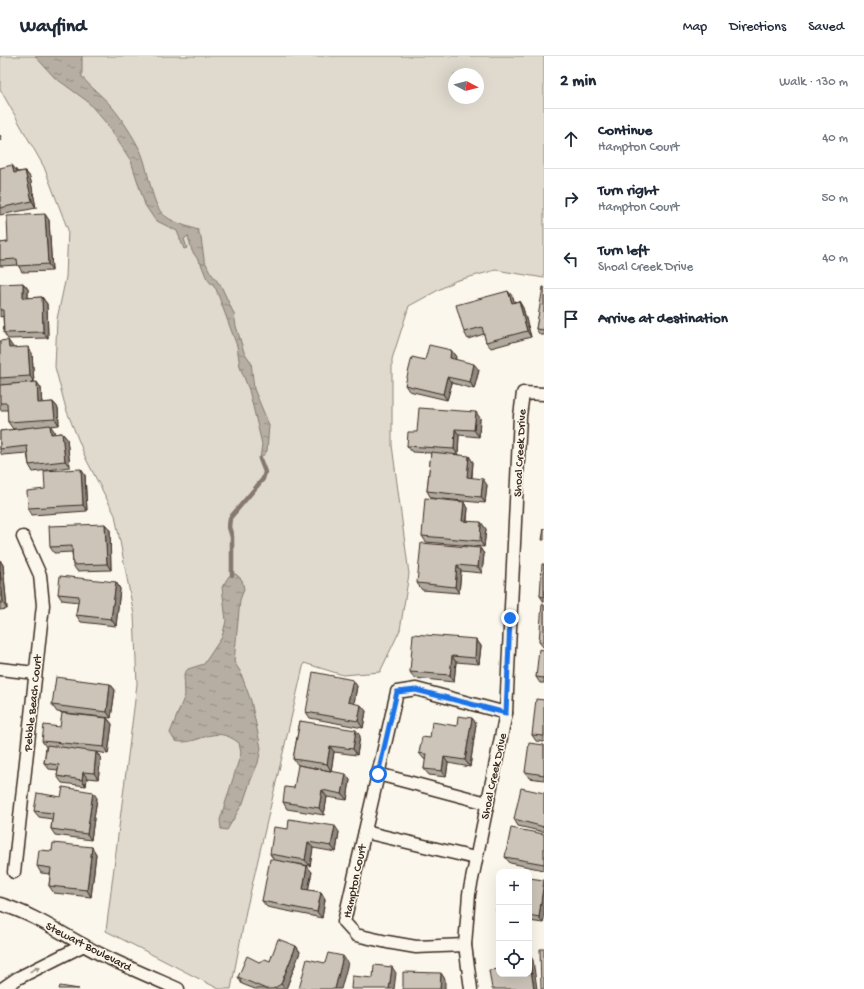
<!DOCTYPE html>
<meta charset="utf-8">
<style>
:root{--surface:#fff;--page:#f2f2f3;--text:#1f2937;--muted:#747a83;--line:#e0e1e3}
body{margin:0;font-family:"Gochi Hand",sans-serif;background:var(--page);color:var(--text)}
.controls{position:absolute;right:12px;bottom:12px;display:grid;overflow:hidden;border-radius:8px;box-shadow:0 4px 16px #0002}
.controls button{width:36px;height:36px;display:grid;place-items:center;padding:0;border:0;border-bottom:1px solid var(--line);background:var(--surface);color:var(--text);font:20px sans-serif}
.compass{position:absolute;left:448px;top:12px;width:36px;height:36px;border-radius:50%;background:var(--surface);box-shadow:0 4px 16px #0002;rotate:97deg}
.stop{position:absolute;width:12px;height:12px;margin:-9px;border:3px solid #1a73e8;border-radius:50%;background:#fff}
.stop.end{background:#1a73e8;border-color:#fff;box-shadow:0 1px 4px #0008}
.list{margin:0;padding:0;list-style:none}
h2{display:flex;justify-content:space-between;align-items:center;height:52px;margin:0;padding:0 16px;font-size:17px}
h2 small{font-size:13px;font-weight:400;color:var(--muted)}
.list li{display:grid;grid-template-columns:26px 1fr auto;gap:12px;align-items:center;box-sizing:border-box;height:60px;padding:0 16px;border-top:1px solid var(--line)}
.list b{display:block;font-size:15px;white-space:nowrap}
.list p{margin:0;font-size:13px;white-space:nowrap;color:var(--muted)}
.list em{font-size:13px;font-style:normal;color:var(--muted)}
.icon{flex:none;width:22px;height:22px;fill:none;stroke:currentColor;stroke-width:2;stroke-linecap:round;stroke-linejoin:round}
.map{position:relative;flex:none;width:544px;height:933px;overflow:hidden}
header{display:flex;align-items:center;gap:24px;box-sizing:border-box;height:56px;padding:0 20px;background:var(--surface);border-bottom:1px solid var(--line)}
header strong{font-size:19px}
nav{display:flex;gap:22px;margin-inline-start:auto;font-size:14px}
main{display:flex}
aside{flex:1;background:var(--surface)}
.map>svg:first-child{display:block}
</style>
<header>
<strong>Wayfind</strong>
<nav><a>Map</a><a>Directions</a><a>Saved</a></nav>
</header>
<main>
<div class="map">
<svg width="544" height="933" viewBox="0 0 544 933">
<defs>
<pattern id="water-ripples" width="26" height="14" patternUnits="userSpaceOnUse"><rect width="26" height="14" fill="#b6aea2"/><path d="M2 4q2-2 4 0t4 0M15 11q2-2 4 0t4 0" fill="none" stroke="#958e83"/></pattern>
</defs>
<rect width="100%" height="100%" fill="#fbf7ec"/>
<filter id="ink" filterUnits="userSpaceOnUse"><feTurbulence type="fractalNoise" baseFrequency=".025" numOctaves="2"/><feDisplacementMap in="SourceGraphic" scale="8" xChannelSelector="R" yChannelSelector="G"/><feConvolveMatrix kernelMatrix="1 2 1 2 8 2 1 2 1" color-interpolation-filters="sRGB"/></filter>
<g filter="url(#ink)">
<!-- green -->
<path fill="#dfd9ce" stroke="#8d8276" fill-rule="evenodd" d="M0,0H544V222L496,214L455,225L409,250L392,303V389L409,518L400,574L380,616L343,619L304,607L246,855L231,933H219L106,875L137,628L134,559L115,459L86,403L66,353L55,311L57,263L66,221L68,174L44,111L0,33ZM454,18H478V42H454Z"/>
<!-- water -->
<g fill="url(#water-ripples)" stroke="#85796d">
<path d="M35,0H82V21C91,32 103,40 112,51C122,63 133,80 140,94C148,110 151,146 162,157C170,166 187,170 198,174L201,182L204,203L210,216L221,230L234,258L236,270L244,296L251,306L254,333L269,369L267,395L260,403L262,388L249,334L240,311L237,290L216,233L207,223L201,208L192,195L188,180L184,183L187,192L184,193L177,175L155,164L145,149L131,105L107,68L87,45L54,21Z"/>
<path d="M236,518L242,524L244,533L240,544L234,606L240,615L251,645L261,692L258,707L250,726L243,747L227,774L221,773L220,764L241,697L239,687C213,666 199,691 175,685L170,677L185,639L184,618L188,613L204,608L222,581L226,565L222,531L229,520Z"/>
</g>
<g fill="none" stroke-linecap="round" stroke-linejoin="round">
<!-- stream -->
<polyline stroke="#85796d" stroke-width="4.5" points="232,519 232,481 229,471 230,462 263,423 265,416 260,403"/>
<defs>
<g id="street">
<polyline points="0,613 35,617"/>
<polyline points="378,718 487,747"/>
<polyline points="365,776 475,802"/>
<polyline points="14,816 43,549 40,519 23,481"/>
<path d="M0,848C37,859 68,882 102,899C127,911 153,922 178,933"/>
<polyline points="465,889 416,891 387,886 356,879 344,866 397,636 416,633 506,657"/>
<polyline points="2,933 18,922 84,889"/>
<polyline points="471,933 465,889 469,838 506,657 520,360 523,337 544,338"/>
</g>
</defs>
<!-- street casing -->
<use href="#street" stroke="#3b2a1e" stroke-width="15"/>
<!-- street -->
<use href="#street" stroke="#fbf7ec" stroke-width="12"/>
</g>
<!-- wall -->
<g fill="#afa99f" stroke="#3b2a1e">
<polygon points="0,79 2,83 0,85"/>
<polygon points="0,112 17,115 17,116 25,115 30,121 36,152 0,159"/>
<polygon points="49,164 52,215 22,216 18,209 0,210 0,187 8,186"/>
<polygon points="23,227 28,233 28,242 42,241 47,248 48,282 8,283 4,277 3,260 0,261 0,237"/>
<polygon points="544,231 544,279 540,279 536,273"/>
<polygon points="513,241 514,246 519,245 523,252 531,281 491,292 486,286 484,278 468,283 464,276"/>
<polygon points="0,285 13,291 13,292 32,297 34,326 2,329 41,332 42,347 53,346 58,352 59,369 50,370 54,375 54,378 62,377 67,383 70,411 33,416 29,409 27,397 2,399 0,396 0,375 27,372 13,373 8,366 8,354 0,354"/>
<polygon points="451,294 456,301 455,303 479,314 474,333 452,327 447,344 409,335 405,329 425,304"/>
<polygon points="480,362 479,381 459,379 458,398 473,406 472,422 487,429 485,447 431,442 427,435 431,397 412,396 407,390 417,376"/>
<polygon points="85,419 87,455 32,459 28,452 45,433"/>
<polygon points="464,446 468,452 467,465 486,473 484,491 426,486 422,480"/>
<polygon points="105,468 110,474 111,514 77,515 73,509 72,496 54,497 50,491"/>
<polygon points="480,492 484,498 482,517 461,515 459,537 422,534 417,527"/>
<polygon points="0,504 3,509 7,553 0,554"/>
<polygon points="544,508 544,546 540,540"/>
<polygon points="116,526 120,533 116,570 81,566 76,559 78,546 62,544 58,538"/>
<polygon points="544,549 544,592 539,586"/>
<polygon points="476,583 481,590 479,608 456,606 454,626 414,622 410,616"/>
<polygon points="544,594 544,627 540,627 536,621"/>
<polygon points="110,628 115,634 111,662 57,656 52,649"/>
<polygon points="357,630 354,647 366,655 363,672 310,662 306,656"/>
<polygon points="544,644 544,686 536,685 532,679"/>
<polygon points="107,662 112,668 108,698 97,696 101,702 98,723 87,722 86,730 62,727 57,720 58,714 49,713 44,707 46,691 42,685 60,671"/>
<polygon points="472,662 476,668 470,711 448,707 446,721 429,719 424,713 426,704 424,703 419,697 430,682 457,670"/>
<polygon points="300,665 360,680 357,699 334,696 331,715 298,709 293,703"/>
<polygon points="544,689 544,724 529,722 525,716"/>
<polygon points="350,724 347,744 327,741 324,759 287,753 283,746 294,732"/>
<polygon points="544,737 544,776 518,770 514,763"/>
<polygon points="61,741 97,742 91,784 55,779 51,773 52,763 39,761 34,755"/>
<polygon points="288,773 339,776 336,796 313,792 310,810 293,807 312,816 308,834 321,836 325,843 322,862 267,851 262,845 274,804 270,798"/>
<polygon points="544,778 544,814 510,807 505,801"/>
<polygon points="92,791 96,798 91,841 54,837 49,830 50,818 41,817 37,810 52,795"/>
<polygon points="529,822 543,867 529,865"/>
<polygon points="296,890 300,896 286,933 255,933 242,928 238,921 259,906 270,905"/>
</g>
<!-- shaded-wall -->
<g fill="#8f8982" stroke="#3b2a1e">
<polygon points="12,109 17,115 18,123 14,117"/>
<polygon points="25,115 30,121 36,152 32,145"/>
<polygon points="45,158 49,164 52,215 48,208"/>
<polygon points="23,227 28,233 28,248 23,242"/>
<polygon points="508,235 513,241 516,253 512,247"/>
<polygon points="42,241 47,248 48,282 43,276"/>
<polygon points="519,245 523,252 531,281 527,275"/>
<polygon points="8,284 13,291 14,299 9,292"/>
<polygon points="28,291 32,297 34,326 30,320"/>
<polygon points="451,294 456,301 454,308 450,302"/>
<polygon points="474,308 479,314 474,333 470,326"/>
<polygon points="447,321 452,327 447,344 443,338"/>
<polygon points="37,326 41,332 42,353 38,347"/>
<polygon points="53,346 58,352 59,369 55,363"/>
<polygon points="476,356 480,362 479,381 474,374"/>
<polygon points="50,369 54,375 55,384 51,378"/>
<polygon points="455,373 459,379 458,399 454,393"/>
<polygon points="62,377 67,383 70,411 65,405"/>
<polygon points="469,400 473,406 471,427 467,421"/>
<polygon points="81,413 85,419 87,455 83,449"/>
<polygon points="483,423 487,429 485,447 481,441"/>
<polygon points="464,446 468,452 466,471 462,465"/>
<polygon points="481,466 486,473 484,491 480,485"/>
<polygon points="105,468 110,474 111,514 107,508"/>
<polygon points="480,492 484,498 482,517 478,511"/>
<polygon points="0,504 3,509 7,553 3,547 0,515"/>
<polygon points="457,509 461,515 459,537 455,531"/>
<polygon points="116,526 120,533 116,570 111,563"/>
<polygon points="476,583 481,590 479,608 475,602"/>
<polygon points="452,600 456,606 454,626 450,619"/>
<polygon points="353,624 357,630 353,653 348,646"/>
<polygon points="110,628 115,634 111,662 107,656"/>
<polygon points="361,649 366,655 363,672 358,665"/>
<polygon points="107,662 112,668 108,698 104,691"/>
<polygon points="472,662 476,668 470,711 465,704"/>
<polygon points="356,674 360,680 357,699 353,693"/>
<polygon points="330,690 334,696 331,715 327,708"/>
<polygon points="96,696 101,702 98,723 94,717"/>
<polygon points="444,701 448,707 446,721 442,715"/>
<polygon points="83,716 87,722 86,730 82,724"/>
<polygon points="346,718 350,724 347,744 342,738"/>
<polygon points="322,734 327,741 324,759 319,752"/>
<polygon points="93,736 97,742 91,784 87,778"/>
<polygon points="335,770 339,776 336,796 331,790"/>
<polygon points="308,786 313,792 310,810 305,804"/>
<polygon points="92,791 96,798 91,841 87,834"/>
<polygon points="307,810 312,816 307,839 303,833"/>
<polygon points="544,824 544,863 543,867 539,861"/>
<polygon points="321,836 325,843 322,862 317,856"/>
<polygon points="296,890 300,896 286,933 285,933 281,928"/>
<polygon points="529,898 533,904 537,933 534,933"/>
<polygon points="343,900 348,907 341,933 335,933"/>
<polygon points="392,911 396,917 394,933 389,933"/>
<polygon points="441,917 445,923 445,933 440,933"/>
</g>
<!-- building -->
<g fill="#ccc4b9" stroke="#3b2a1e">
<polygon points="12,109 14,117 25,115 32,145 0,152 0,112"/>
<polygon points="45,158 48,208 18,210 17,203 0,204 0,187 8,186 7,160"/>
<polygon points="23,227 23,242 42,241 43,276 4,277 3,254 0,254 0,228"/>
<polygon points="543,231 544,231 544,274 536,273"/>
<polygon points="508,235 512,247 519,245 527,275 486,286 482,271 464,276 456,249"/>
<polygon points="8,284 9,292 28,291 30,320 0,322 0,285"/>
<polygon points="429,289 451,294 450,302 474,308 470,326 447,321 443,338 405,329 412,301 425,304"/>
<polygon points="37,326 38,347 53,346 55,363 8,366 7,347 0,347 0,329"/>
<polygon points="419,352 476,356 474,374 455,373 454,393 407,390 408,376 417,376"/>
<polygon points="50,369 51,378 62,377 65,405 29,409 27,390 0,393 0,375"/>
<polygon points="431,396 469,400 467,421 483,423 481,441 427,435"/>
<polygon points="81,413 83,449 28,452 27,435 45,433 44,415"/>
<polygon points="425,442 464,446 462,465 481,466 480,485 422,480"/>
<polygon points="105,468 107,508 73,509 72,490 50,491 49,470"/>
<polygon points="544,472 544,484 542,484"/>
<polygon points="421,487 480,492 478,511 457,509 455,531 417,527"/>
<polygon points="542,508 544,508 544,541 540,540"/>
<polygon points="0,515 3,547 0,547"/>
<polygon points="60,520 116,526 111,563 76,559 79,540 58,538"/>
<polygon points="542,548 544,549 544,586 539,586"/>
<polygon points="413,578 476,583 475,602 452,600 450,619 410,616"/>
<polygon points="539,593 544,594 544,622 536,621"/>
<polygon points="313,616 353,624 348,646 361,649 358,665 306,656"/>
<polygon points="56,621 110,628 107,656 52,649"/>
<polygon points="536,643 544,644 544,680 532,679"/>
<polygon points="62,657 107,662 104,691 42,685 44,669 60,671"/>
<polygon points="458,660 472,662 465,704 444,701 442,715 424,713 426,698 419,697 422,681 430,682 432,666 457,670"/>
<polygon points="300,665 356,674 353,693 330,690 327,708 293,703"/>
<polygon points="529,687 544,689 544,719 525,716"/>
<polygon points="47,689 96,696 94,717 83,716 82,724 57,720 59,709 44,707"/>
<polygon points="298,709 346,718 342,738 322,734 319,752 283,746 285,731 294,732"/>
<polygon points="63,731 93,736 87,778 51,773 53,757 34,755 37,737 61,741"/>
<polygon points="521,732 544,737 544,771 514,763"/>
<polygon points="289,763 335,770 331,790 308,786 305,804 270,798 274,771 288,773"/>
<polygon points="511,772 544,778 544,808 505,801"/>
<polygon points="53,787 92,791 87,834 49,830 51,812 37,810 39,794 52,795"/>
<polygon points="270,803 307,810 303,833 321,836 317,856 262,845"/>
<polygon points="529,822 544,824 539,861 529,859"/>
<polygon points="499,832 499,856 496,855"/>
<polygon points="278,883 296,890 281,928 273,933 266,933 238,921 247,900 259,906 265,903 270,905"/>
<polygon points="540,893 544,893 544,933 541,933"/>
<polygon points="328,897 343,900 335,933 299,933 307,903 325,907"/>
<polygon points="529,902 534,933 492,933 489,914 499,913 499,918 529,918"/>
<polygon points="374,909 392,911 389,933 351,933 352,920 373,922"/>
<polygon points="403,916 441,917 440,933 403,933"/>
<polygon points="60,930 79,933 59,933"/>
</g>
<!-- one-way arrows -->
<defs><path id="oneway-solid" d="M-6-.8H1V-3.2L6.5 0L1 3.2V.8H-6Z"/></defs>
<use fill="#9b9085" href="#oneway-solid" transform="translate(35 913) rotate(-27)"/>
</g>
<g fill="none" stroke-linecap="round" stroke-linejoin="round" filter="url(#ink)">
<!-- route -->
<polyline stroke="#1a73e8" stroke-width="5" points="378,718 397,636 416,634 506,657 510,562"/>
</g>
<g text-anchor="middle" stroke-width="3" stroke-linejoin="round" paint-order="stroke">
<!-- street labels -->
<g font-size="12" fill="#3b2a1e" stroke="#fbf7ec">
<text transform="translate(519 397) rotate(-87)" y="4">Shoal Creek Drive</text>
<text transform="translate(32 647) rotate(-84)" y="4">Pebble Beach Court</text>
<text transform="translate(493 720) rotate(-78)" y="4">Shoal Creek Drive</text>
<text transform="translate(354 825) rotate(-78)" y="4">Hampton Court</text>
<text transform="translate(89 890) rotate(27)" y="4">Stewart Boulevard</text>
</g>
</g>
</svg>
<div class="controls">
<button>+</button>
<button>−</button>
<button><svg class="icon" aria-label="locate" viewBox="0 0 24 24"><circle cx="12" cy="12" r="6"/><path d="M12 2v4M12 18v4M2 12h4M18 12h4"/></svg></button>
</div>
<svg class="compass" viewBox="-18 -18 36 36"><path d="M0-13l5 13h-10z" fill="#e53935"/><path d="M0 13l5-13h-10z" fill="#747a83"/></svg>
<div class="stop" style="left:378px;top:718px"></div>
<div class="stop end" style="left:510px;top:562px"></div>
</div>
<aside>
<h2>2 min<small>Walk · 130 m</small></h2>
<ul class="list">
<li><svg class="icon" aria-label="ahead" viewBox="0 0 24 24"><path d="M12 20V5M6 11l6-6 6 6"/></svg><div><b>Continue</b><p>Hampton Court</p></div><em>40 m</em></li>
<li><svg class="icon" aria-label="right" viewBox="0 0 24 24"><path d="M7 20v-9h11M14 6l5 5-5 5"/></svg><div><b>Turn right</b><p>Hampton Court</p></div><em>50 m</em></li>
<li><svg class="icon" aria-label="left" viewBox="0 0 24 24"><path d="M17 20v-9H6M10 6l-5 5 5 5"/></svg><div><b>Turn left</b><p>Shoal Creek Drive</p></div><em>40 m</em></li>
<li><svg class="icon" aria-label="arrive" viewBox="0 0 24 24"><path d="M6 21V4h12l-3 4 3 4H6"/></svg><div><b>Arrive at destination</b></div></li>
</ul>
</aside>
</main>
